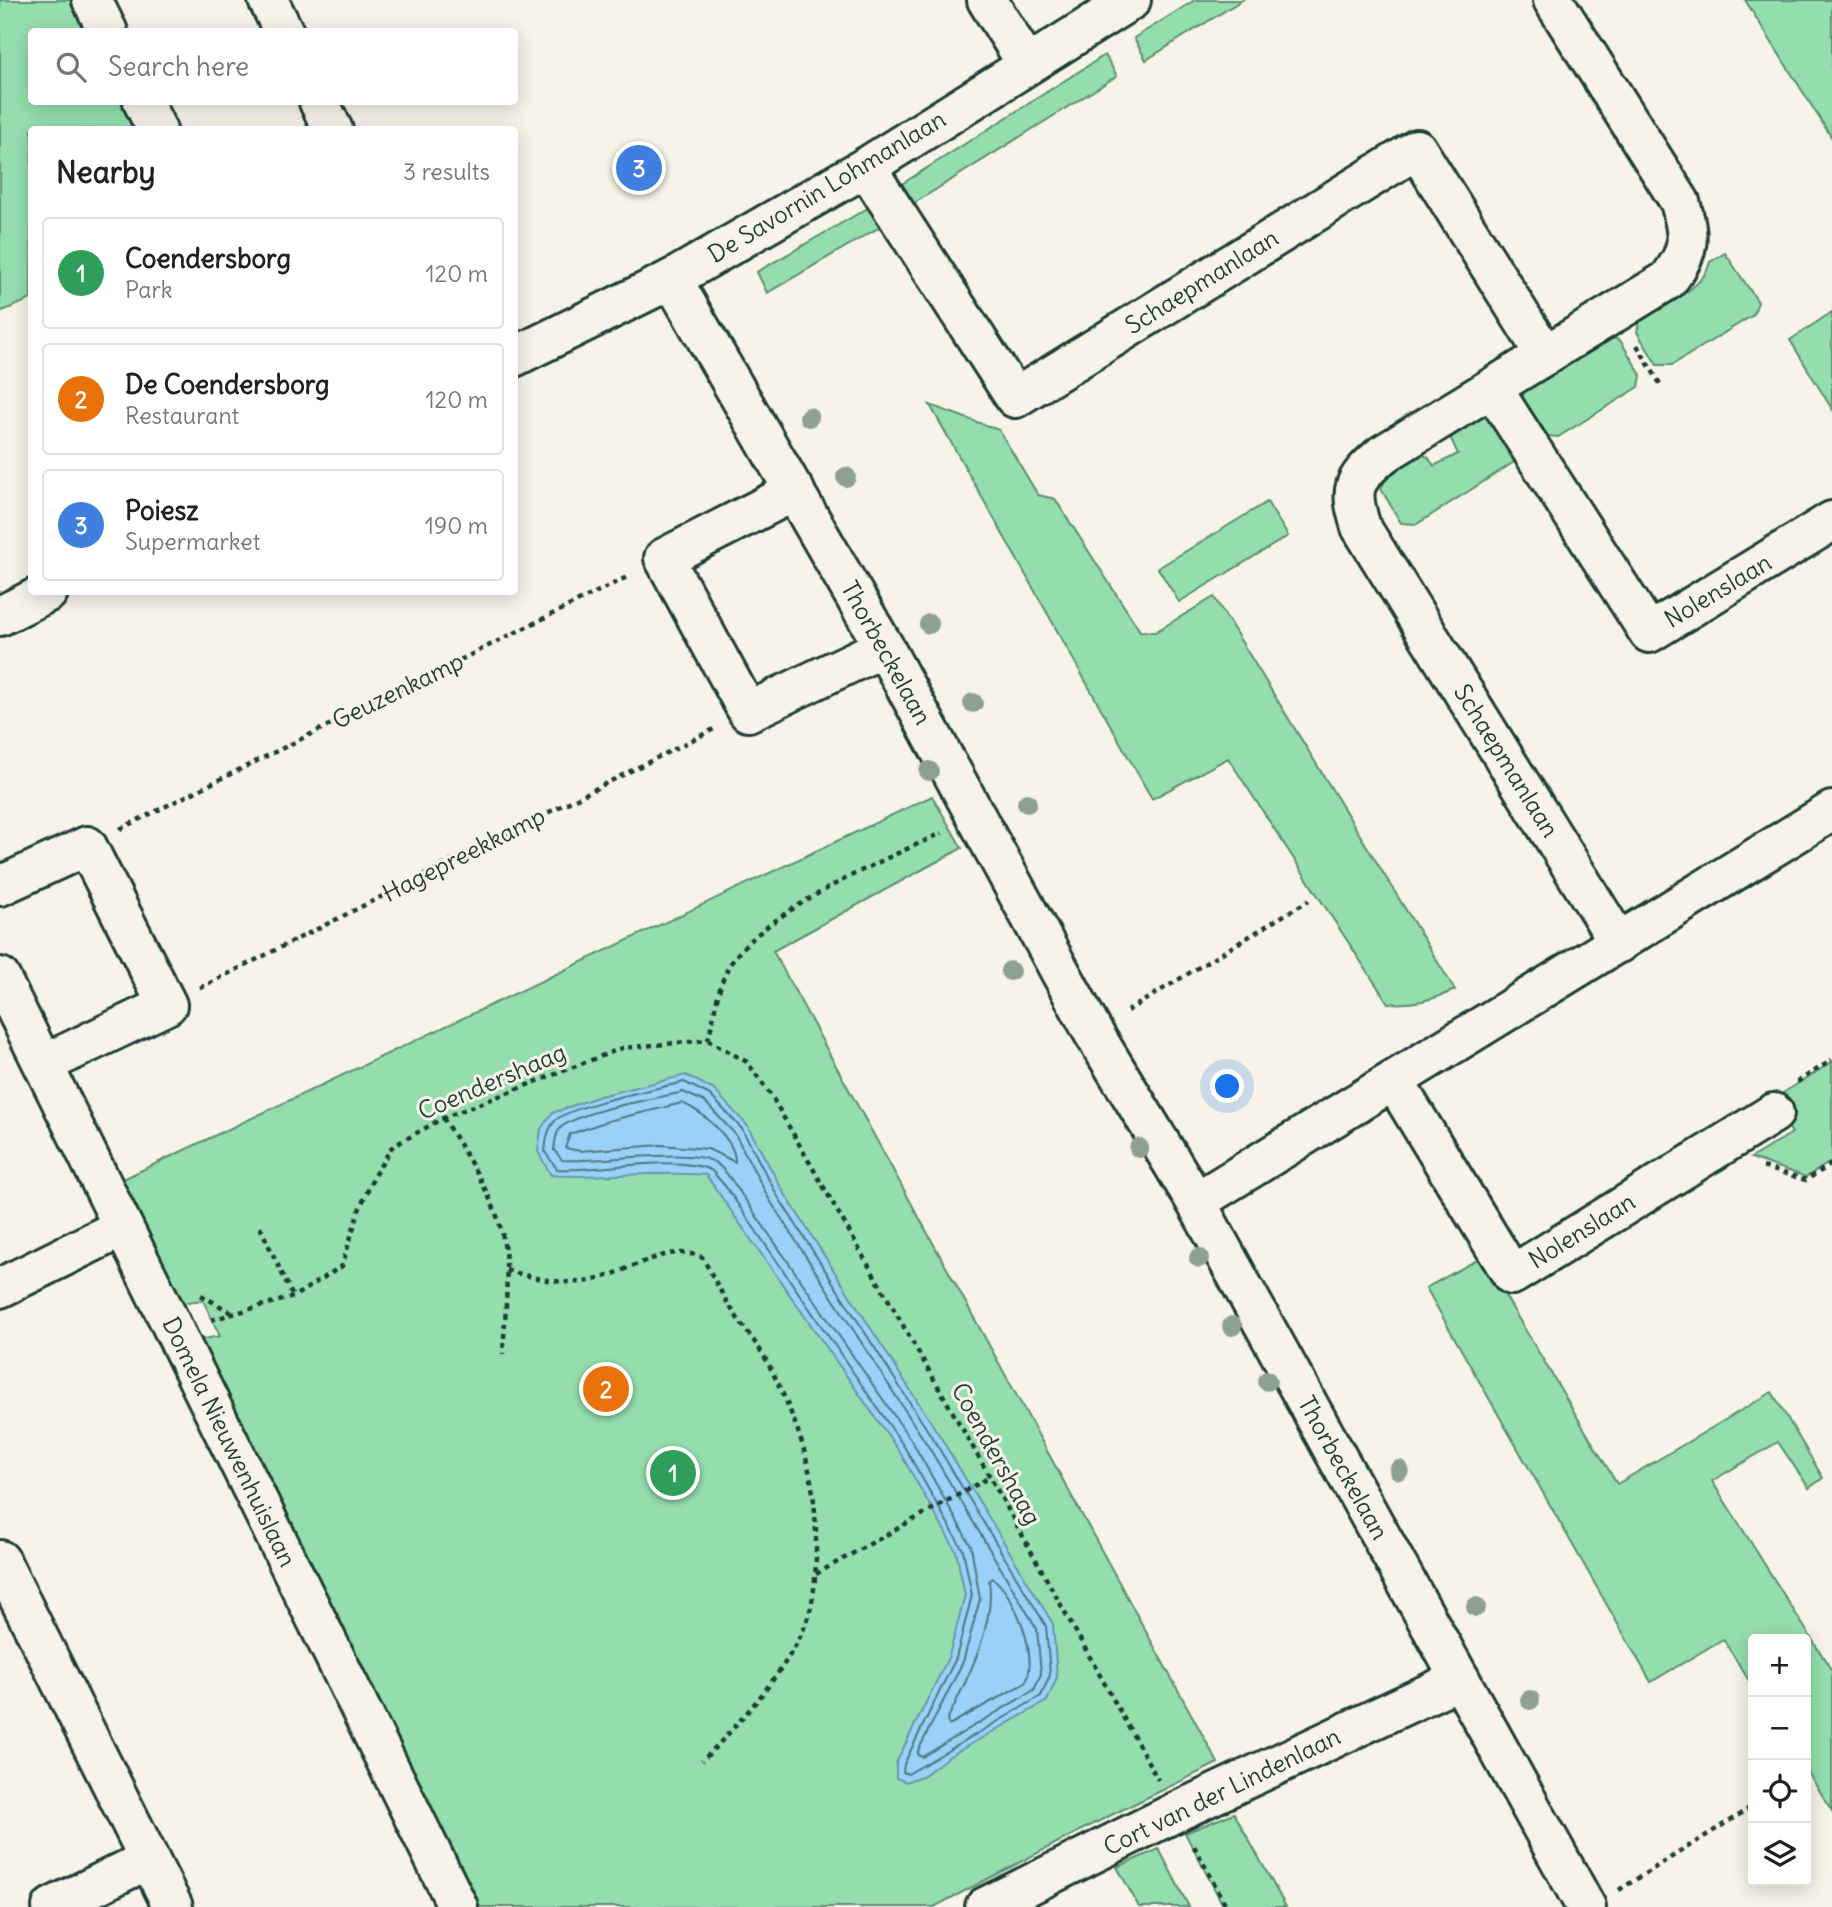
<!DOCTYPE html>
<meta charset="utf-8">
<style>
:root{--surface:#fff;--page:#f2f2f2;--text:#202124;--muted:#757577;--line:#e0e0e0;--accent:#d93025}
body{margin:0;font-family:Delius,sans-serif;background:var(--page);color:var(--text)}
.controls{position:absolute;right:21px;bottom:21px;display:grid;overflow:hidden;border-radius:7px;box-shadow:0 4px 18px #0003}
.controls button{width:63px;height:63px;display:grid;place-items:center;padding:0;border:0;border-bottom:2px solid var(--line);background:var(--surface);color:var(--text);font:35px sans-serif}
.you{position:absolute;left:1228px;top:1087px;width:24px;height:24px;margin:-18px;border:5px solid #fff;border-radius:50%;background:#1a73e8;box-shadow:0 0 0 10px #1a73e833}
.badge{display:grid;place-items:center;width:46px;height:46px;border-radius:50%;background:var(--accent);color:#fff;font-size:23px;font-weight:700}
.pin{position:absolute;translate:-50% -50%;border:4px solid #fff;box-shadow:0 2px 7px #0006}
.list{margin:0;padding:0;list-style:none}
h2{display:flex;justify-content:space-between;align-items:center;height:91px;margin:0;padding:0 28px;font-size:30px}
h2 small{font-size:23px;font-weight:400;color:var(--muted)}
.list li{display:grid;grid-template-columns:46px 1fr auto;gap:21px;align-items:center;box-sizing:border-box;height:112px;margin:0 14px 14px;padding:0 14px;border:2px solid var(--line);border-radius:7px}
.list b{display:block;font-size:26px;white-space:nowrap}
.list p{margin:0;font-size:23px;white-space:nowrap;color:var(--muted)}
.list em{font-size:23px;font-style:normal;color:var(--muted)}
.icon{flex:none;width:38px;height:38px;fill:none;stroke:currentColor;stroke-width:2;stroke-linecap:round;stroke-linejoin:round}
.map{position:relative;flex:none;width:1832px;height:1907px;overflow:hidden}
.search{position:absolute;background:var(--surface);box-shadow:0 4px 18px #0003;left:28px;top:28px;width:490px;height:77px;display:flex;align-items:center;gap:18px;box-sizing:border-box;padding:0 24px;border-radius:7px;color:var(--muted);font-size:26px}
.panel{position:absolute;background:var(--surface);box-shadow:0 4px 18px #0003;left:28px;top:126px;width:490px;height:469px;border-radius:7px}
.map>svg:first-child{display:block}
</style>
<div class="map">
<svg width="1832" height="1907" viewBox="0 0 1832 1907">
<rect width="100%" height="100%" fill="#f7f3e8"/>
<filter id="ink" filterUnits="userSpaceOnUse"><feTurbulence type="fractalNoise" baseFrequency=".0143" numOctaves="2"/><feDisplacementMap in="SourceGraphic" scale="14" xChannelSelector="R" yChannelSelector="G"/><feConvolveMatrix kernelMatrix="1 2 1 2 8 2 1 2 1" color-interpolation-filters="sRGB"/></filter>
<g filter="url(#ink)">
<!-- green -->
<g fill="#94dead" stroke="#5a8e70" stroke-width="2">
<polygon points="0,0 79,0 95,31 32,32 32,102 130,102 144,129 32,130 31,299 0,312"/>
<polygon points="1195,0 1242,0 1146,60 1134,38"/>
<polygon points="1745,0 1832,0 1832,138"/>
<polygon points="1105,55 1117,76 908,207 894,189"/>
<polygon points="873,205 885,224 767,293 757,272"/>
<path d="M1725,253L1758,302L1753,315L1672,365H1657L1637,332L1640,318C1663,304 1704,290 1710,262Z"/>
<polygon points="1832,312 1832,409 1790,340"/>
<polygon points="1608,337 1620,340 1641,375 1639,387 1558,437 1548,436 1523,398 1524,389"/>
<path d="M930,405L999,430L1038,495L1055,499L1140,631L1155,632L1214,597L1455,990C1432,1000 1413,1005 1388,1003L1228,758L1152,799Z"/>
<polygon points="1488,413 1522,457 1417,524 1401,523 1381,489 1388,474 1418,453 1428,457 1434,466 1458,454 1450,437"/>
<polygon points="1267,502 1288,536 1179,602 1158,568"/>
<polygon points="932,796 962,848 773,951 1218,1763 1095,1823 934,1907 480,1907 199,1340 220,1336 203,1300 181,1303 121,1180"/>
<polygon points="1832,1062 1832,1161 1806,1177 1751,1158 1792,1133 1772,1100"/>
<polygon points="1482,1257 1617,1484 1772,1392 1823,1478 1809,1488 1778,1442 1712,1481 1832,1671 1832,1811 1806,1769 1806,1639 1753,1639 1753,1687 1723,1639 1651,1682 1426,1288"/>
<polygon points="1234,1813 1286,1907 1224,1907 1185,1833"/>
<polygon points="1159,1849 1189,1907 1139,1907 1117,1867"/>
</g>
<!-- water -->
<path fill="#99d1f8" stroke="#6896aa" stroke-width="2" d="M686,1075L714,1090L747,1125L783,1191L941,1438L1053,1624L1057,1677L1047,1701L948,1757L924,1775L906,1782L896,1778V1763L949,1656L965,1595L956,1551L899,1451L706,1175C654,1170 603,1179 551,1175L538,1152L541,1129L552,1113L600,1096Z"/>
<g fill="none" stroke-linecap="round" stroke-linejoin="round">
<!-- shore -->
<g stroke="#507882" stroke-width="2">
<path d="M684,1082L710,1095L742,1129L777,1195L935,1442L1046,1626L1050,1675L1041,1696L908,1774L903,1772L904,1764L956,1658L972,1595L963,1550L905,1448L726,1187L711,1170C673,1154 600,1172 557,1169L545,1152C546,1141 547,1130 555,1121C567,1106 661,1088 684,1082Z"/>
<path d="M683,1092L705,1102L735,1134L769,1199L928,1446L1037,1629L1041,1674L1034,1690L922,1757L918,1755V1751L963,1662L980,1599L971,1546L913,1443L733,1182C728,1175 722,1166 714,1162C691,1147 595,1163 562,1160L554,1150C555,1141 556,1130 564,1125C591,1108 651,1100 683,1092Z"/>
<path d="M682,1103C702,1111 736,1140 735,1162L708,1149L661,1145L580,1151L565,1148L570,1134L608,1121Z"/>
<path d="M992,1578C1015,1593 1040,1658 1025,1683L949,1725L947,1720C966,1682 996,1625 989,1581Z"/>
</g>
<defs>
<g id="minor">
<polyline points="92,0 108,32"/>
<polyline points="268,0 284,32"/>
<polyline points="987,0 1027,64"/>
<path d="M1553,0L1680,202C1690,238 1691,250 1668,280L1382,455C1352,481 1349,489 1361,527L1619,943"/>
<polyline points="143,102 157,130"/>
<polyline points="319,102 333,130"/>
<polyline points="866,167 1015,398 1417,149 1545,355"/>
<polyline points="672,279 884,647 1093,1032 1196,1202 1586,1907"/>
<polyline points="514,357 672,279 866,167 1131,0"/>
<polyline points="1492,388 1649,633 1832,521"/>
<polyline points="795,491 664,558 748,712 884,647"/>
<polyline points="0,616 48,592"/>
<polyline points="0,886 87,846 167,1005 44,1064"/>
<polyline points="0,977 458,1907"/>
<polyline points="1394,1081 1512,1275 1774,1113"/>
<polyline points="1196,1202 1832,811"/>
<polyline points="0,1288 123,1227"/>
<polyline points="0,1560 173,1907"/>
<polyline points="52,1907 149,1859"/>
<polyline points="985,1907 1176,1812 1460,1679"/>
</g>
</defs>
<!-- minor casing -->
<use href="#minor" stroke="#1f3d34" stroke-width="44"/>
<!-- path -->
<g stroke="#1f3d34" stroke-width="4.5" stroke-dasharray="5 5" stroke-linecap="butt">
<polyline points="1637,345 1662,387"/>
<polyline points="120,829 629,576"/>
<polyline points="200,988 714,729"/>
<polyline points="1127,1011 1309,900"/>
<path d="M708,1040C714,1018 717,988 728,968C757,914 885,859 942,833"/>
<polyline points="1797,1082 1832,1060"/>
<path d="M443,1118C464,1153 490,1189 501,1229C511,1269 505,1313 503,1354"/>
<polyline points="1763,1167 1806,1180 1832,1164"/>
<polyline points="260,1227 293,1297"/>
<path d="M506,1270C530,1277 558,1284 582,1282C623,1278 663,1241 702,1257C712,1274 720,1292 731,1308C743,1328 758,1344 769,1365C801,1429 817,1476 816,1548C816,1569 815,1591 810,1611C797,1660 738,1725 702,1761"/>
<polyline points="201,1295 232,1313"/>
<polyline points="211,1320 293,1297 342,1266 359,1210 375,1174 392,1147 443,1118 622,1048 708,1040 747,1062 772,1097 990,1477 1158,1780"/>
<polyline points="816,1574 990,1477"/>
<polyline points="1194,1846 1227,1907"/>
<polyline points="1619,1890 1753,1806"/>
</g>
<!-- minor -->
<use href="#minor" stroke="#f7f3e8" stroke-width="38"/>
</g>
<!-- trees -->
<g fill="#8da092">
<circle cx="809" cy="417" r="10"/>
<circle cx="846" cy="477" r="10"/>
<circle cx="929" cy="624" r="10"/>
<circle cx="973" cy="703" r="10"/>
<circle cx="929" cy="771" r="10"/>
<circle cx="1027" cy="803" r="10"/>
<circle cx="1010" cy="971" r="10"/>
<circle cx="1139" cy="1148" r="10"/>
<circle cx="1199" cy="1258" r="10"/>
<circle cx="1232" cy="1326" r="10"/>
<circle cx="1267" cy="1381" r="10"/>
<circle cx="1399" cy="1470" r="10"/>
<circle cx="1476" cy="1607" r="10"/>
<circle cx="1530" cy="1700" r="10"/>
</g>
</g>
<g text-anchor="middle" stroke-width="6" stroke-linejoin="round" paint-order="stroke">
<!-- street labels -->
<g font-size="24" fill="#1f3d34" stroke="#f7f3e8">
<text transform="translate(827 187) rotate(-31)" y="8">De Savornin Lohmanlaan</text>
<text transform="translate(1202 282) rotate(-32)" y="8">Schaepmanlaan</text>
<text transform="translate(1718 591) rotate(-31)" y="8">Nolenslaan</text>
<text transform="translate(886 653) rotate(61)" y="8">Thorbeckelaan</text>
<text transform="translate(398 691) rotate(-26)" y="8">Geuzenkamp</text>
<text transform="translate(1506 761) rotate(58)" y="8">Schaepmanlaan</text>
<text transform="translate(464 855) rotate(-27)" y="8">Hagepreekkamp</text>
<text transform="translate(492 1082) rotate(-23)" y="8">Coendershaag</text>
<text transform="translate(1582 1231) rotate(-32)" y="8">Nolenslaan</text>
<text transform="translate(229 1442) rotate(64)" y="8">Domela Nieuwenhuislaan</text>
<text transform="translate(996 1454) rotate(61)" y="8">Coendershaag</text>
<text transform="translate(1343 1468) rotate(61)" y="8">Thorbeckelaan</text>
<text transform="translate(1222 1792) rotate(-26)" y="8">Cort van der Lindenlaan</text>
</g>
</g>
</svg>
<div class="controls">
<button>+</button>
<button>−</button>
<button><svg class="icon" aria-label="locate" viewBox="0 0 24 24"><circle cx="12" cy="12" r="6"/><path d="M12 2v4M12 18v4M2 12h4M18 12h4"/></svg></button>
<button><svg class="icon" aria-label="layers" viewBox="0 0 24 24"><path d="M12 4l9 5-9 5-9-5zM3 14l9 5 9-5"/></svg></button>
</div>
<div class="you"></div>
<div class="pin badge" style="left:673px;top:1473px;background:#2e9e5b">1</div>
<div class="pin badge" style="left:606px;top:1389px;background:#e8710a">2</div>
<div class="pin badge" style="left:639px;top:168px;background:#3f7fe0">3</div>
<div class="search"><svg class="icon" aria-label="search" viewBox="0 0 24 24"><circle cx="10" cy="10" r="6"/><path d="M15 15l6 6"/></svg>Search here</div>
<section class="panel">
<h2>Nearby<small>3 results</small></h2>
<ul class="list">
<li><span class="badge" style="background:#2e9e5b">1</span><div><b>Coendersborg</b><p>Park</p></div><em>120 m</em></li>
<li><span class="badge" style="background:#e8710a">2</span><div><b>De Coendersborg</b><p>Restaurant</p></div><em>120 m</em></li>
<li><span class="badge" style="background:#3f7fe0">3</span><div><b>Poiesz</b><p>Supermarket</p></div><em>190 m</em></li>
</ul>
</section>
</div>
